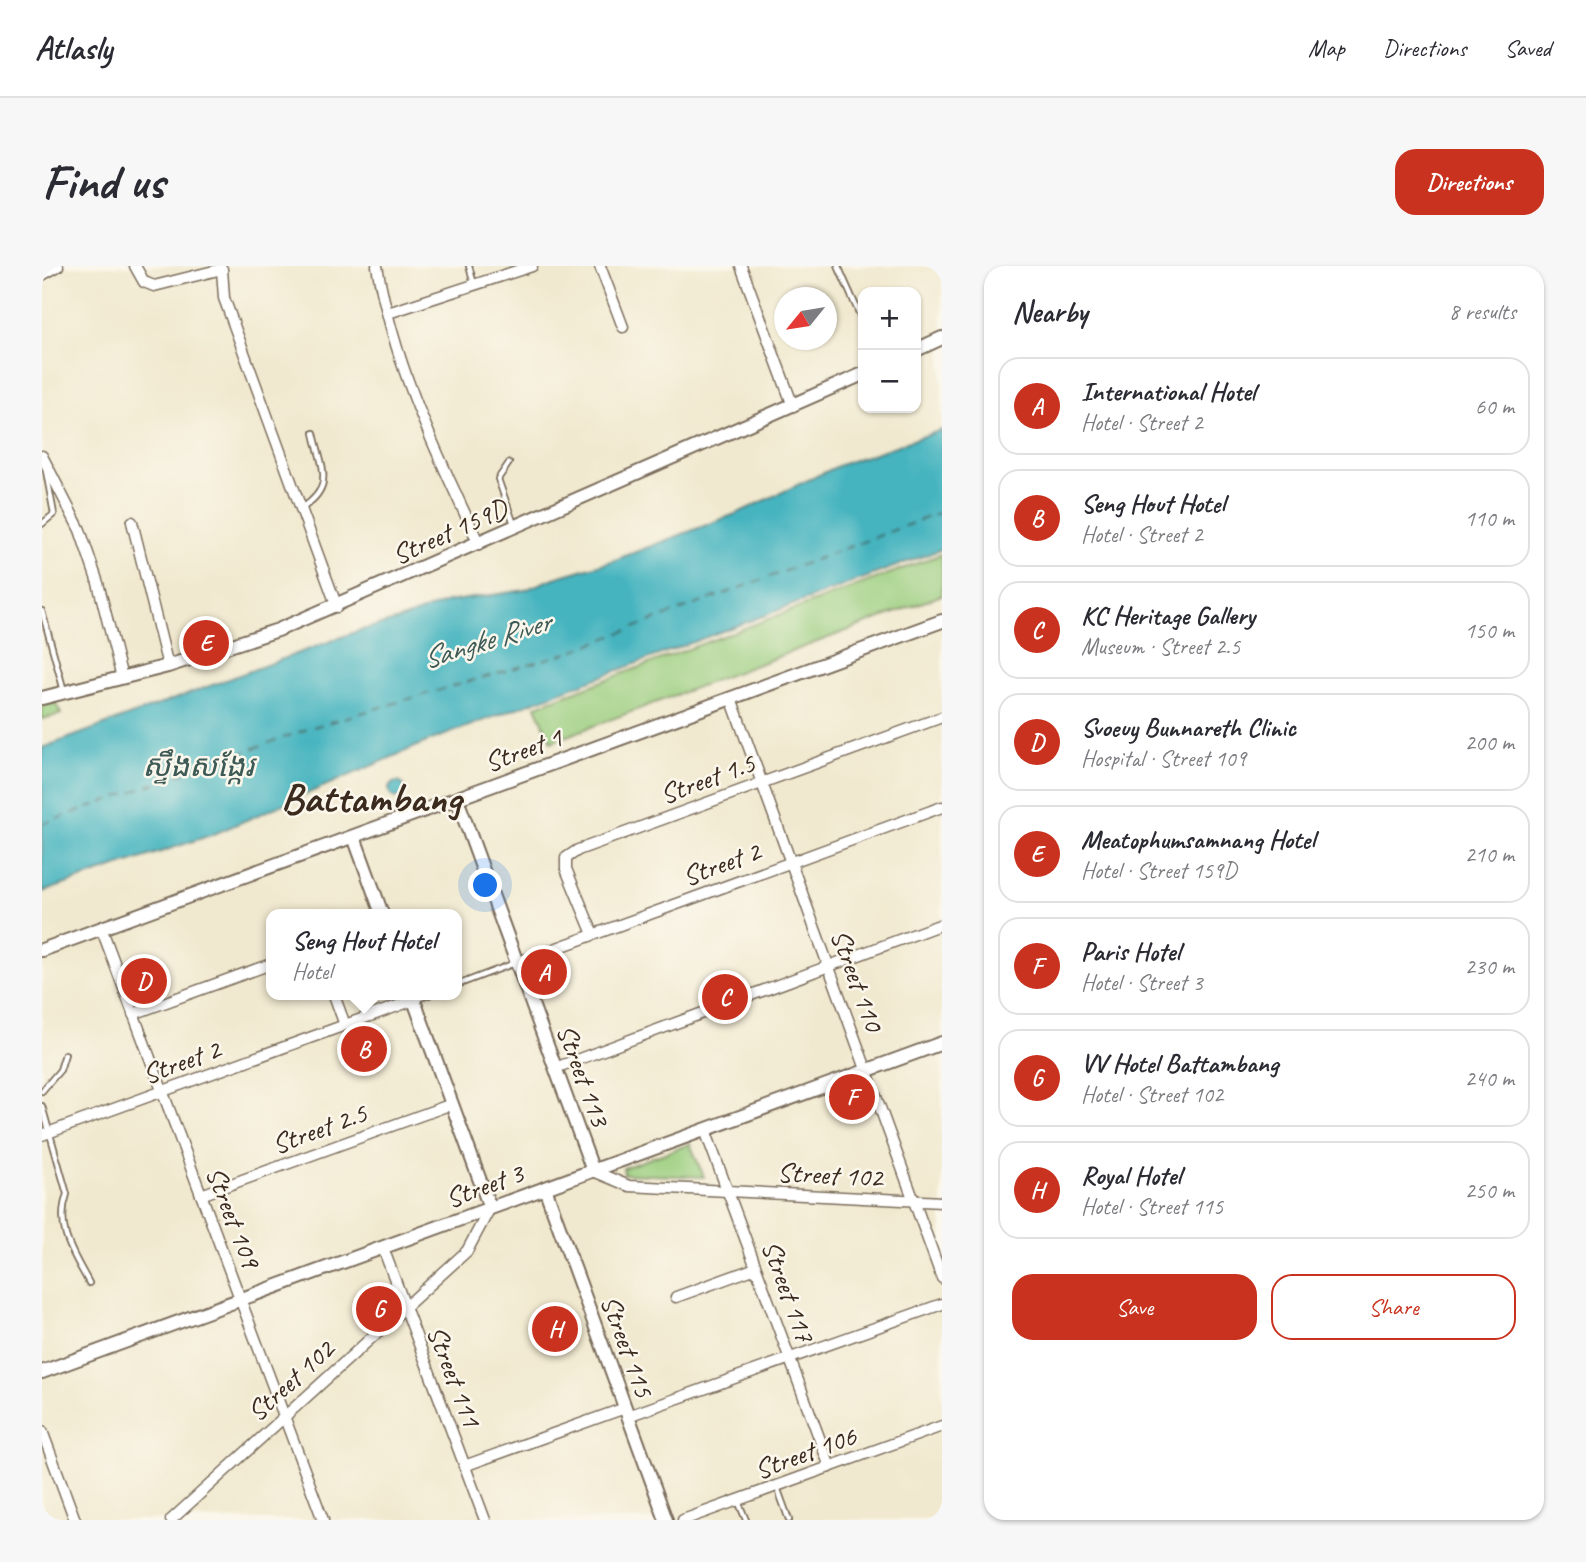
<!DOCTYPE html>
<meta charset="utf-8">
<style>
:root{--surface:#fff;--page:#f7f7f7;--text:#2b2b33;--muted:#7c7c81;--line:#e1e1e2;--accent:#c8321e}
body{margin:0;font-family:Caveat,"Noto Sans Khmer",sans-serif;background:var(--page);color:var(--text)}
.controls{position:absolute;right:21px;top:21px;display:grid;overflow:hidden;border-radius:14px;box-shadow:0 2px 5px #0004}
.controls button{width:63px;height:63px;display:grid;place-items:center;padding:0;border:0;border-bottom:2px solid var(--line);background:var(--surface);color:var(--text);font:35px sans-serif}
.compass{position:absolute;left:732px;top:21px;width:63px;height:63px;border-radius:50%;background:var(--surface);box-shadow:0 2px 5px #0004;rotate:240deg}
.you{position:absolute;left:444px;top:620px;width:24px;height:24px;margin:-18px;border:5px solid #fff;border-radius:50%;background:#1a73e8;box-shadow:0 0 0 10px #1a73e833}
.badge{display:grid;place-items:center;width:46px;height:46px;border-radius:50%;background:var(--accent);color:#fff;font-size:23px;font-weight:700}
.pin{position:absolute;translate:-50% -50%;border:4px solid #fff;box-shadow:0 2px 7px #0006}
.popup{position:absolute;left:224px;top:643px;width:196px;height:91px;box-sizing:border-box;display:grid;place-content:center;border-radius:14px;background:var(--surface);filter:drop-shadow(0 2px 5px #0005);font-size:23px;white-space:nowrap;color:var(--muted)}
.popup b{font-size:26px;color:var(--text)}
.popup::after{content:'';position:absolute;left:50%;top:100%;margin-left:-14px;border:14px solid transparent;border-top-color:var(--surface)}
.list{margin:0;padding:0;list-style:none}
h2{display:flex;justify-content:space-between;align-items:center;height:91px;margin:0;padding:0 28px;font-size:30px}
h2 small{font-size:23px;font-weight:400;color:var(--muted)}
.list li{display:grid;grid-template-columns:46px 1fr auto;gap:21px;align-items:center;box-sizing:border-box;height:98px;margin:0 14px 14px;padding:0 14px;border:2px solid var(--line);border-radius:21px}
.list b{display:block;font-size:26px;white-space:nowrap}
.list p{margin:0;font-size:23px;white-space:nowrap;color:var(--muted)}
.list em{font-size:23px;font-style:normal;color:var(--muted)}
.actions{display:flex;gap:14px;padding:21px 28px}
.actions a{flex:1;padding:16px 0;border:2px solid var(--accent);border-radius:21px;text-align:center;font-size:24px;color:var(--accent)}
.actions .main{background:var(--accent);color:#fff}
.map{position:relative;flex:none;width:900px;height:1254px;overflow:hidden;border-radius:21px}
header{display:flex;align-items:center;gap:42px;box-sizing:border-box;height:98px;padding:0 35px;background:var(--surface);border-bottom:2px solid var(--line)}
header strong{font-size:33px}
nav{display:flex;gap:38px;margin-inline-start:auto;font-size:24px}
.intro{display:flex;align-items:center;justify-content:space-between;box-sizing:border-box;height:168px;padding:0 42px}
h1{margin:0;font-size:49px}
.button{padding:18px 32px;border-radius:21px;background:var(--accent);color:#fff;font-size:24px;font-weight:700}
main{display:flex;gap:42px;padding:0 42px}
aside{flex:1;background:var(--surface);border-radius:21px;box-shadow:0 2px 5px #0004}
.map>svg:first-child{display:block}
</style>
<header>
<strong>Atlasly</strong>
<nav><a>Map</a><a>Directions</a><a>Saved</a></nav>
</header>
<div class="intro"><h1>Find us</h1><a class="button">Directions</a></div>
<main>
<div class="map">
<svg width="900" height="1254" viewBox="0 0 900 1254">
<rect width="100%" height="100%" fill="#fbf7ec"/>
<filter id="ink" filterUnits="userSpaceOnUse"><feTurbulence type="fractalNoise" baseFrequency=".0143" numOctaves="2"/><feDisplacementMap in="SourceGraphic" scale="14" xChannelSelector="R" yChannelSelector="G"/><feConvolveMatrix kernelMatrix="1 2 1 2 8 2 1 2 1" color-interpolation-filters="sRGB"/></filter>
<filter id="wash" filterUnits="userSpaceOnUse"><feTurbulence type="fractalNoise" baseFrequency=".00686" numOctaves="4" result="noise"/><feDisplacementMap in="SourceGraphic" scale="28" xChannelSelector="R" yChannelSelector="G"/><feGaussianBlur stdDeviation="1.57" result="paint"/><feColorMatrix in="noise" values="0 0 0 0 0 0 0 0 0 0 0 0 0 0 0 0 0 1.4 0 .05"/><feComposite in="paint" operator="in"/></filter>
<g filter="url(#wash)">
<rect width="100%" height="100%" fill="#f1e9cf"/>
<!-- green -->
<g fill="#9bce7f" stroke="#6b7c4e" stroke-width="2">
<polygon points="900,288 900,329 509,476 494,440"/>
<polygon points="14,437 19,448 0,453 0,440"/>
<polygon points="648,878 662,911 582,908 581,902"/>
</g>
<!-- water -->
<g fill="#45b4bf" stroke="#406f6e" stroke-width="2">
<polygon points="900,164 900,283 387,475 172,568 0,626 0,482 316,365 357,354 405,336 483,324 512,312 570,295 696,247 798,199"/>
<circle cx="355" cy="524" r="8"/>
</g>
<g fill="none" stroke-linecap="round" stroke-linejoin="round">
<!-- ferry -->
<polyline stroke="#3e5a56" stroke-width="2" stroke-dasharray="9 7" stroke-linecap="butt" points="0,558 271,461 525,387 900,246"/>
</g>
</g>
<g filter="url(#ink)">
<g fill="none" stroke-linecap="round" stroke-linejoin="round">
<defs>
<g id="lane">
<polyline points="427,0 432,18"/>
<polyline points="796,0 821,56"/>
<polyline points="467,197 456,213 472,258"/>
<path d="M260,242C294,220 279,201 272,167"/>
<polyline points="0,258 12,248 4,205"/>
<polyline points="0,345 22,425"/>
<polyline points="415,719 473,697"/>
<polyline points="372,734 387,729"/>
<polyline points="0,825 18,804 23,788"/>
<path d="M0,840L25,928C13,963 31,987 47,1017"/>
<polyline points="735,1221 747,1254"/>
<polyline points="696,1235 704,1254"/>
</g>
<g id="street">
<polyline points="93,0 102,16 112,20 180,3 182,32 295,341"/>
<path d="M335,0C353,103 394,185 437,278"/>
<polyline points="558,0 581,61"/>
<polyline points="699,0 751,140"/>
<polyline points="0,9 16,0"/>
<polyline points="346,47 490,0"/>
<polyline points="0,190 38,264 56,317 80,412"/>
<polyline points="90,256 126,400"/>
<polyline points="689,432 900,1012"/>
<polyline points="60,664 281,1254"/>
<polyline points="551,668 524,603 524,592 536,584 900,451"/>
<polyline points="474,697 900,541"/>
<polyline points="292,729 303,759"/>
<polyline points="91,748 229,698"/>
<polyline points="513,802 900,658"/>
<polyline points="663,864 788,1201"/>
<polyline points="0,869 372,734"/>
<polyline points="551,905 587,920 900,936"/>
<polyline points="159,929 410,838"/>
<polyline points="341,982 443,1254"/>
<polyline points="634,1031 714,1002"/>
<polyline points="586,1150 900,1038"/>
<polyline points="0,1165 33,1254"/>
<polyline points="422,1200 583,1142"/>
<polyline points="129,1254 425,985 448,942"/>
<polyline points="641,1254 900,1160"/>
</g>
<g id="secondary">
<polyline points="874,84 900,72"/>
<polyline points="0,432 126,400 236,364 821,108"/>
<polyline points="415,533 551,905"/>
<polyline points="312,571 340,648"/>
<polyline points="0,684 900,355"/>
<polyline points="370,729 448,942"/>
<polyline points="503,922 624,1254"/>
<polyline points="0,1106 900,777"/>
</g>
</defs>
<!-- lane casing -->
<use href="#lane" stroke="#7b6d5c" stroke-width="8"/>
<!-- street casing -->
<use href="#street" stroke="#7b6d5c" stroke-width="13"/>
<!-- secondary casing -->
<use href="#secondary" stroke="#7b6d5c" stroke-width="16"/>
<!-- lane -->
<use href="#lane" stroke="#fff" stroke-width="4.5"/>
<!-- street -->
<use href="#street" stroke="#fff" stroke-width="10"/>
<!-- secondary -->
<use href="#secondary" stroke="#fff" stroke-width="12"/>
</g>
</g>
<g text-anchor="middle" stroke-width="5" stroke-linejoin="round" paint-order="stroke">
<!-- street labels -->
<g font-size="28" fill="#3b2a1e" stroke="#fbf7ec">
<text transform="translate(407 265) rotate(-24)" y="10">Street 159D</text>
<text transform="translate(481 483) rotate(-20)" y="10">Street 1</text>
<text transform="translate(665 512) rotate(-20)" y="10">Street 1.5</text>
<text transform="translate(679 597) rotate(-20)" y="10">Street 2</text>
<text transform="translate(816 714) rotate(70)" y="10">Street 110</text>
<text transform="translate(139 795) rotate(-20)" y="10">Street 2</text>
<text transform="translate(542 809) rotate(70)" y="10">Street 113</text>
<text transform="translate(277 862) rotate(-20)" y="10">Street 2.5</text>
<text transform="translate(788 908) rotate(3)" y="10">Street 102</text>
<text transform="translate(442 919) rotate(-20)" y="10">Street 3</text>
<text transform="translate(192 951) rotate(69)" y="10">Street 109</text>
<text transform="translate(747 1025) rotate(70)" y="10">Street 117</text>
<text transform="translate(586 1080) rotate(70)" y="10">Street 115</text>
<text transform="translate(413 1110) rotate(69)" y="10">Street 111</text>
<text transform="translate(248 1114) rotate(-42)" y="10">Street 102</text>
<text transform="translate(763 1186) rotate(-20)" y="10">Street 106</text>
</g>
<!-- water labels -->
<g font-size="30" font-style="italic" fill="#3e5a56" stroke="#fbf7ec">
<text transform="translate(444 374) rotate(-17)" y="10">Sangke River</text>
<text x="156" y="510">ស្ទឹងសង្កែរ</text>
</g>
<!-- town labels -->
<g font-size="42" font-weight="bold" fill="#3b2a1e" stroke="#fbf7ec">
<text x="329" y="546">Battambang</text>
</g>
</g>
</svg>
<div class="controls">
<button>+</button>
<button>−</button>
</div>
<svg class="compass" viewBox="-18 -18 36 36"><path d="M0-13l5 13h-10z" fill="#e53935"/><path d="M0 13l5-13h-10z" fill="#7c7c81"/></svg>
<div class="you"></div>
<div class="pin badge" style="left:502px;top:706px">A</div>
<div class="pin badge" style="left:322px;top:783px">B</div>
<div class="popup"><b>Seng Hout Hotel</b>Hotel</div>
<div class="pin badge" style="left:683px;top:731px">C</div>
<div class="pin badge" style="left:102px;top:715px">D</div>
<div class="pin badge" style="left:164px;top:377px">E</div>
<div class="pin badge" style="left:810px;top:831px">F</div>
<div class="pin badge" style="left:337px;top:1043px">G</div>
<div class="pin badge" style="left:513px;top:1063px">H</div>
</div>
<aside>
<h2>Nearby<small>8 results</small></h2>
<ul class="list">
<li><span class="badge">A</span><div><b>International Hotel</b><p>Hotel · Street 2</p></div><em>60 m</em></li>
<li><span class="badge">B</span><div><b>Seng Hout Hotel</b><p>Hotel · Street 2</p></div><em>110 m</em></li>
<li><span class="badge">C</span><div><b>KC Heritage Gallery</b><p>Museum · Street 2.5</p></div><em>150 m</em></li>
<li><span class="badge">D</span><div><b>Svoeuy Bunnareth Clinic</b><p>Hospital · Street 109</p></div><em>200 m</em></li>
<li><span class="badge">E</span><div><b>Meatophumsamnang Hotel</b><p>Hotel · Street 159D</p></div><em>210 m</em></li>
<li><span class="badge">F</span><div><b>Paris Hotel</b><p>Hotel · Street 3</p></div><em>230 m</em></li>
<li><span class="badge">G</span><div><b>VV Hotel Battambang</b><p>Hotel · Street 102</p></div><em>240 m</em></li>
<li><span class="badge">H</span><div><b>Royal Hotel</b><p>Hotel · Street 115</p></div><em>250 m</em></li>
</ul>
<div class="actions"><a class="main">Save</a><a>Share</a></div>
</aside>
</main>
